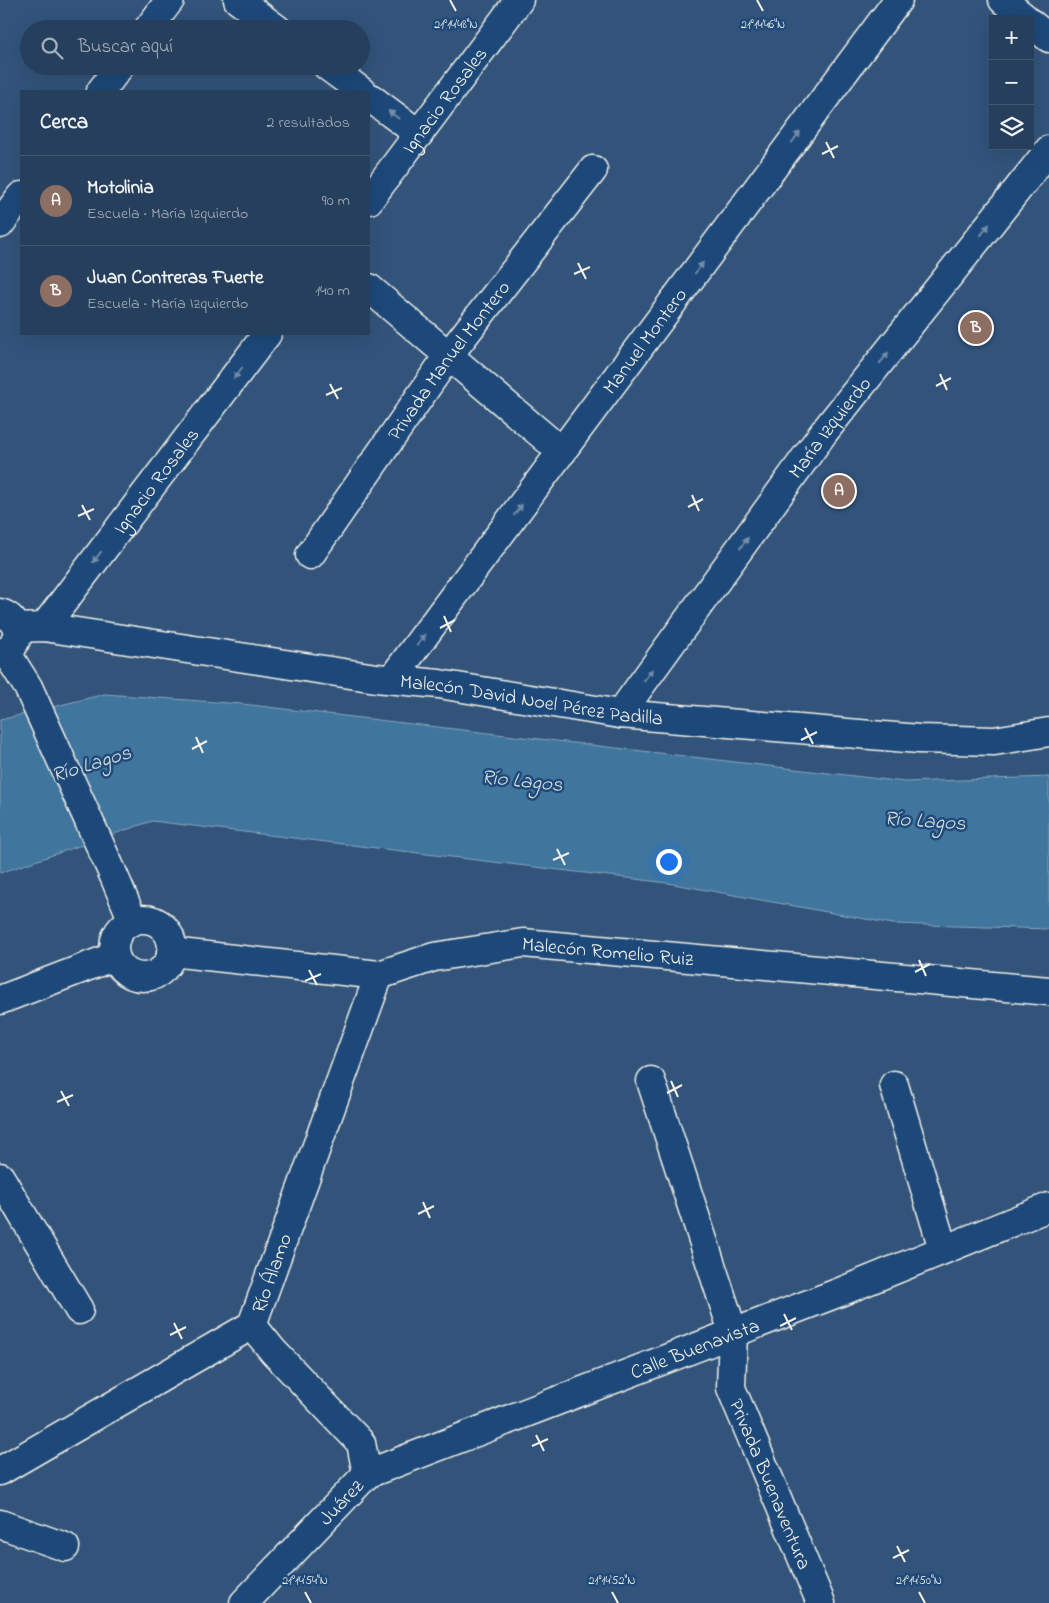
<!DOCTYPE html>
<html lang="es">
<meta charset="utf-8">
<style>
:root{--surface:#263f5c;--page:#2e4662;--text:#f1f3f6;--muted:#a4afbb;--line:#425872;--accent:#ff9aa2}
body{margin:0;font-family:"Indie Flower",sans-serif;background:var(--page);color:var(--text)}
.controls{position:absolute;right:15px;top:15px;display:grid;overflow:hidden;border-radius:0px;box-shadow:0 5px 20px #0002}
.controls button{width:45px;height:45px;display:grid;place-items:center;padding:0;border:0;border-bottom:1px solid var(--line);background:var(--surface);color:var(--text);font:25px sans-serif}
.you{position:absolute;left:668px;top:861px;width:18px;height:18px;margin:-12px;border:4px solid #fff;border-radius:50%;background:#1a73e8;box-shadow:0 0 0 8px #1a73e833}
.badge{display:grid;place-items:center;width:32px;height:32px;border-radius:50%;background:var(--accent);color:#fff;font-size:16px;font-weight:700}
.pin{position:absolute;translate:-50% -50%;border:2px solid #fff;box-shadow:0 1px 5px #0006}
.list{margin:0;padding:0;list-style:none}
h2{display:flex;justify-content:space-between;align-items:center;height:65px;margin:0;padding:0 20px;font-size:21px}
h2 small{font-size:16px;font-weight:400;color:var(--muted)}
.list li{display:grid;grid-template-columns:32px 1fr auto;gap:15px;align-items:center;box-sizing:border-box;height:90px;padding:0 20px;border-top:1px solid var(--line)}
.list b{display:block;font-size:19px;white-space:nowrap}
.list p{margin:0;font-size:16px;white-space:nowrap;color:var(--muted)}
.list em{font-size:16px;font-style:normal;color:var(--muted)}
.icon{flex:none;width:28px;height:28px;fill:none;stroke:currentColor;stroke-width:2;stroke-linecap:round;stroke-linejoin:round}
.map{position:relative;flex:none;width:1049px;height:1603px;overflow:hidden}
.search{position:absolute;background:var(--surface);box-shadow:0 5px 20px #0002;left:20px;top:20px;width:350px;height:55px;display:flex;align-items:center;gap:12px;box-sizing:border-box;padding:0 18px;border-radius:28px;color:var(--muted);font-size:19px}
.panel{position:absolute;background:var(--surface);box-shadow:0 5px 20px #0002;left:20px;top:90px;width:350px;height:245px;border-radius:0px}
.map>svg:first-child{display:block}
</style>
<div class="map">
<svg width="1049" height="1603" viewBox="0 0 1049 1603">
<rect width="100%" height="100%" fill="#32547b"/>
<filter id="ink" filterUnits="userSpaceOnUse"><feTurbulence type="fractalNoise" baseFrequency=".02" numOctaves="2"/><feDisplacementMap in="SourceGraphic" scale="10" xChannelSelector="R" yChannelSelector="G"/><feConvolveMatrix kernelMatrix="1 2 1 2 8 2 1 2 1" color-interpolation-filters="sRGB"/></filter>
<g filter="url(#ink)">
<!-- water -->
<polygon fill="#41759e" stroke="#89a7bc" points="105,694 242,704 905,782 1049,777 1049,929 893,924 668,883 152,821 0,873 0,720"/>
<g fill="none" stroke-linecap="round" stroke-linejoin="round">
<defs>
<g id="minor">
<polyline points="238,0 277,29"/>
<polyline points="148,29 170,0"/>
<polyline points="327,66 361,91"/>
<polyline points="101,91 120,66"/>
<polyline points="369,97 419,134"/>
<path id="s1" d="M369,200L519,0"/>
<polyline points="0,224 21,196"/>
<polyline points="369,288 562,452"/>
<path id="s2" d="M310,555L448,356L593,170"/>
<path id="s3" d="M44,627L267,334"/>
<polyline points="6,652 28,687 114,876 133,921"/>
<path id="s4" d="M392,679L898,0"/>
<path id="s5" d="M620,714L824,432L1049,150"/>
<circle cx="143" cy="948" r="29"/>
<polyline points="171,952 379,975"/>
<polyline points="0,1000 115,956"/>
<path id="s6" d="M651,1081L733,1332L731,1388L821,1603"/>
<polyline points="894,1085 943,1249"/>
<polyline points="0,1177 79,1310"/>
<polyline points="0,1471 252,1325"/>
<path id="s7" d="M367,1474L840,1292L1049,1207"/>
<polyline points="0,1524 65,1547"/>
</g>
<g id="tertiary">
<polyline points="1003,0 1026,19"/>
<polyline points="1030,23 1049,38"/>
<path d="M0,613C12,616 16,624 18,635L12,648L0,654"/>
<path id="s8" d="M17,628L44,627L376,678L439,684L620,714L919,739L994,741L1049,732"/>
<path id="s9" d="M244,1603L367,1474L361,1443L273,1351L252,1325L379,975L434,957L523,943L1049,991"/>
</g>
</defs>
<!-- minor casing -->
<use href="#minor" stroke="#f4f1e8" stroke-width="31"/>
<!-- tertiary casing -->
<use href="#tertiary" stroke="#f4f1e8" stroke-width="31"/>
<!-- minor -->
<use href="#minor" stroke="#1f4a7a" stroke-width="28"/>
<!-- tertiary -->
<use href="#tertiary" stroke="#1f4a7a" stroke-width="28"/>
</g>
<!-- one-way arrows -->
<defs><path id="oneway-solid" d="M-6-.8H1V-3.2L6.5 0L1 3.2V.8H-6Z" transform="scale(1.25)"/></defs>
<g fill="#748da6">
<use href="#oneway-solid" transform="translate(394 115) rotate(-143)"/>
<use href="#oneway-solid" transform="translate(796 137) rotate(-53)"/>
<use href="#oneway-solid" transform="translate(985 230) rotate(-52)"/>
<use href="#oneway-solid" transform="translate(699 268) rotate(-53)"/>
<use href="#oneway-solid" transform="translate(884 358) rotate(-52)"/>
<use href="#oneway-solid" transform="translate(238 373) rotate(127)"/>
<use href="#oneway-solid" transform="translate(518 510) rotate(-53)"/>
<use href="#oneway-solid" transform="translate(744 543) rotate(-54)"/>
<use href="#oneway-solid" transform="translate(97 557) rotate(127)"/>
<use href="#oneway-solid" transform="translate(421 640) rotate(-53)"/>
<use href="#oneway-solid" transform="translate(648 675) rotate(-54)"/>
</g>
</g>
<!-- ticks -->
<path fill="none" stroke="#f4f1e8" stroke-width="2" d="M450,0L456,11M757,0L763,11M826,142L834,158M822,154L838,146M578,263L586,279M574,274L590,267M940,374L947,390M330,384L338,399M936,386L951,378M326,395L342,388M692,495L699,511M82,505L90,520M688,507L703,499M78,516L94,509M444,616L451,632M440,628L455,620M805,728L813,744M196,737L203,753M801,740L817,732M192,749L207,741M557,849L565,865M553,860L569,853M919,960L926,976M309,970L317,985M915,972L930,964M305,981L321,974M671,1081L678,1097M61,1091L69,1106M667,1093L682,1085M57,1102L73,1095M423,1202L430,1218M418,1214L434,1206M784,1314L792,1330M174,1323L182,1339M780,1326L796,1318M170,1335L186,1327M536,1435L544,1451M532,1446L548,1439M897,1546L905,1562M893,1558L909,1550M305,1592L311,1603M612,1592L618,1603M919,1592L925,1603"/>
<g text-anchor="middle" stroke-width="5" stroke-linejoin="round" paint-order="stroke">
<!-- street labels -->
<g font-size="20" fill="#f4f1e8" stroke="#1f4a7a">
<text dy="7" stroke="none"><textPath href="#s1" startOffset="125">Ignacio Rosales</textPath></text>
<text dy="7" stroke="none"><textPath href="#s4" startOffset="422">Manuel Montero</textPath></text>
<text dy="7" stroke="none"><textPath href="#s2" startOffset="239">Privada Manuel Montero</textPath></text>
<text dy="7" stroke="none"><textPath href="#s5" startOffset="355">María Izquierdo</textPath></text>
<text dy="7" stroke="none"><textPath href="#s3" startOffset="184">Ignacio Rosales</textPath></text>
<text dy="7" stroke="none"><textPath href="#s8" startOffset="520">Malecón David Noel Pérez Padilla</textPath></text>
<text dy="7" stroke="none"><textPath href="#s9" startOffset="976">Malecón Romelio Ruiz</textPath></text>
<text dy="7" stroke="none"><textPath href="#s9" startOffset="426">Río Álamo</textPath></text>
<text dy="7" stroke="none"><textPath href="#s7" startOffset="351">Calle Buenavista</textPath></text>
<text dy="7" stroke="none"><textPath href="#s6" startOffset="424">Privada Buenaventura</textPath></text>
<text dy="7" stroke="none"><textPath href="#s9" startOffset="140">Juárez</textPath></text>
</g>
<!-- water labels -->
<g font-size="21" font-style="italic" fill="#d9dedd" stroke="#1f4a7a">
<text transform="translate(91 763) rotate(-17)" y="7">Río Lagos</text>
<text transform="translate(522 780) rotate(6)" y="7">Río Lagos</text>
<text transform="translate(925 820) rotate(4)" y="7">Río Lagos</text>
</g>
</g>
<g font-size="12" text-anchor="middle" fill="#f4f1e8" stroke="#1f4a7a" stroke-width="5" stroke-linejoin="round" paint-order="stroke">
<text x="456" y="28">21°14'48"N</text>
<text x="763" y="28">21°14'46"N</text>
<text x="305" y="1584">21°14'54"N</text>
<text x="612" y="1584">21°14'52"N</text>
<text x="919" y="1584">21°14'50"N</text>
</g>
</svg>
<div class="controls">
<button>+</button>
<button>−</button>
<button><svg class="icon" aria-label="layers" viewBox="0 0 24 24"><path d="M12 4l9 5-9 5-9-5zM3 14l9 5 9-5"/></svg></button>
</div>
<div class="you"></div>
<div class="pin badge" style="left:839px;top:491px;background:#8d6e63">A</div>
<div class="pin badge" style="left:976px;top:328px;background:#8d6e63">B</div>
<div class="search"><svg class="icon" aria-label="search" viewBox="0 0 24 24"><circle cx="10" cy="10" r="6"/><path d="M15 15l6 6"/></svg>Buscar aquí</div>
<section class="panel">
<h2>Cerca<small>2 resultados</small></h2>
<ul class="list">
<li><span class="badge" style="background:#8d6e63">A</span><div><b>Motolinia</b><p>Escuela · María Izquierdo</p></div><em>90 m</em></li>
<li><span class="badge" style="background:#8d6e63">B</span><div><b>Juan Contreras Fuerte</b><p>Escuela · María Izquierdo</p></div><em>140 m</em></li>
</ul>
</section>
</div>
